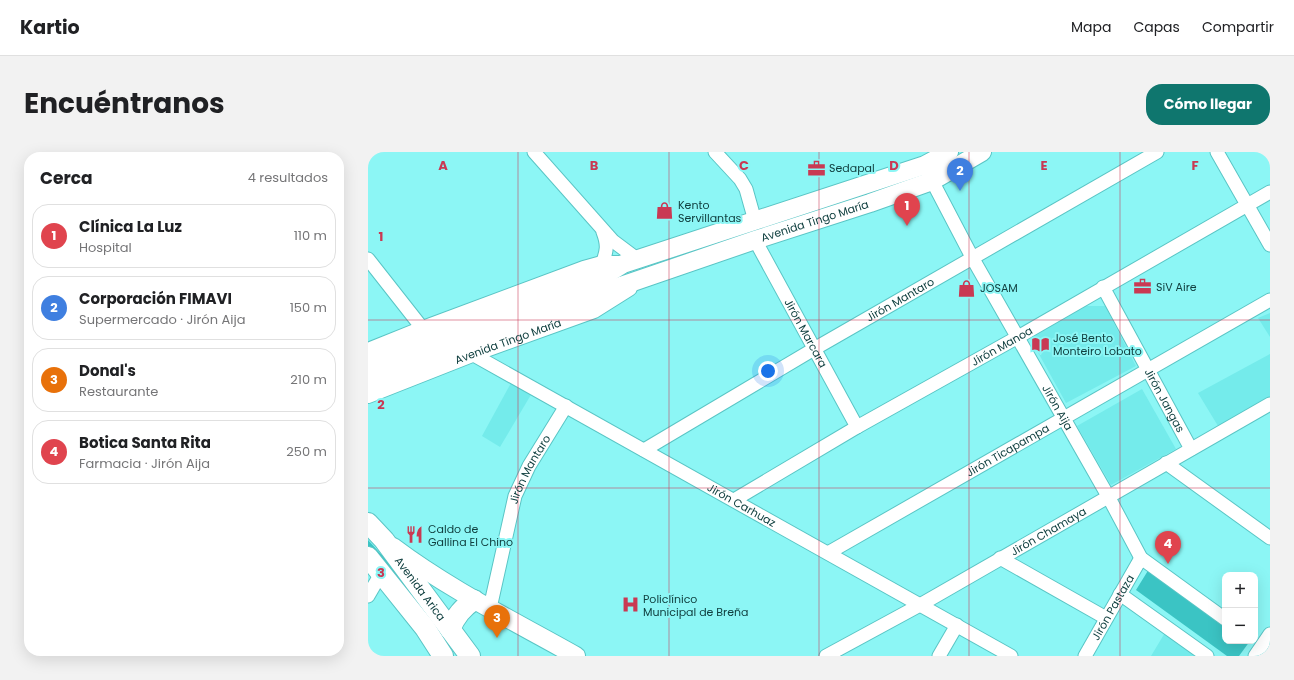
<!DOCTYPE html>
<html lang="es">
<meta charset="utf-8">
<style>
:root{--surface:#fff;--page:#f2f2f2;--text:#202124;--muted:#757577;--line:#e0e0e0;--accent:#0f766e}
body{margin:0;font-family:Poppins,sans-serif;background:var(--page);color:var(--text)}
.controls{position:absolute;right:12px;bottom:12px;display:grid;overflow:hidden;border-radius:8px;box-shadow:0 4px 16px #0002}
.controls button{width:36px;height:36px;display:grid;place-items:center;padding:0;border:0;border-bottom:1px solid var(--line);background:var(--surface);color:var(--text);font:20px sans-serif}
.you{position:absolute;left:400px;top:219px;width:14px;height:14px;margin:-10px;border:3px solid #fff;border-radius:50%;background:#1a73e8;box-shadow:0 0 0 6px #1a73e833}
.badge{display:grid;place-items:center;width:26px;height:26px;border-radius:50%;background:var(--accent);color:#fff;font-size:13px;font-weight:700}
.pin{position:absolute;translate:-50% -33px;filter:drop-shadow(0 1px 2px #0008)}
.pin::after{content:'';position:absolute;top:21px;width:14px;height:12px;background:inherit;clip-path:polygon(0 0,100% 0,50% 100%)}
.list{margin:0;padding:0;list-style:none}
h2{display:flex;justify-content:space-between;align-items:center;height:52px;margin:0;padding:0 16px;font-size:17px}
h2 small{font-size:13px;font-weight:400;color:var(--muted)}
.list li{display:grid;grid-template-columns:26px 1fr auto;gap:12px;align-items:center;box-sizing:border-box;height:64px;margin:0 8px 8px;padding:0 8px;border:1px solid var(--line);border-radius:16px}
.list b{display:block;font-size:15px;white-space:nowrap}
.list p{margin:0;font-size:13px;white-space:nowrap;color:var(--muted)}
.list em{font-size:13px;font-style:normal;color:var(--muted)}
.map{position:relative;flex:none;width:902px;height:504px;overflow:hidden;border-radius:16px}
header{display:flex;align-items:center;gap:24px;box-sizing:border-box;height:56px;padding:0 20px;background:var(--surface);border-bottom:1px solid var(--line)}
header strong{font-size:19px}
nav{display:flex;gap:22px;margin-inline-start:auto;font-size:14px}
.intro{display:flex;align-items:center;justify-content:space-between;box-sizing:border-box;height:96px;padding:0 24px}
h1{margin:0;font-size:28px}
.button{padding:10px 18px;border-radius:16px;background:var(--accent);color:#fff;font-size:14px;font-weight:700}
main{display:flex;gap:24px;padding:0 24px}
aside{flex:1;background:var(--surface);border-radius:16px;box-shadow:0 4px 16px #0002}
.map>svg:first-child{display:block}
</style>
<header>
<strong>Kartio</strong>
<nav><a>Mapa</a><a>Capas</a><a>Compartir</a></nav>
</header>
<div class="intro"><h1>Encuéntranos</h1><a class="button">Cómo llegar</a></div>
<main>
<aside>
<h2>Cerca<small>4 resultados</small></h2>
<ul class="list">
<li><span class="badge" style="background:#e0444e">1</span><div><b>Clínica La Luz</b><p>Hospital</p></div><em>110 m</em></li>
<li><span class="badge" style="background:#3f7fe0">2</span><div><b>Corporación FIMAVI</b><p>Supermercado · Jirón Aija</p></div><em>150 m</em></li>
<li><span class="badge" style="background:#e8710a">3</span><div><b>Donal's</b><p>Restaurante</p></div><em>210 m</em></li>
<li><span class="badge" style="background:#e0444e">4</span><div><b>Botica Santa Rita</b><p>Farmacia · Jirón Aija</p></div><em>250 m</em></li>
</ul>
</aside>
<div class="map">
<svg width="902" height="504" viewBox="0 0 902 504">
<rect width="100%" height="100%" fill="#8cf6f5"/>
<!-- built -->
<g fill="#74ebeb">
<polygon points="718,154 737,154 768,214 698,251 662,186"/>
<polygon points="902,161 902,185 890,166"/>
<polygon points="902,202 902,245 881,258 850,274 830,241"/>
<polygon points="143,231 164,241 132,295 114,284"/>
<polygon points="774,237 808,297 743,333 709,274"/>
<polygon points="798,479 827,502 825,504 783,504"/>
</g>
<!-- green -->
<g fill="#3bc4c4">
<polygon points="0,388 43,435 48,446 0,397"/>
<polygon points="781,417 857,471 857,489 882,489 871,504 859,504 768,438"/>
</g>
<g fill="none" stroke-linecap="round" stroke-linejoin="round">
<defs>
<g id="minor">
<polyline points="166,0 245,89 269,107"/>
<polyline points="347,0 372,27 378,37 387,69"/>
<polyline points="849,0 902,93"/>
<path id="s1" d="M560,21L605,107L740,344L773,406L857,467"/>
<path id="s2" d="M387,88L489,275"/>
<polyline points="0,107 55,177"/>
<path d="M234,112C239,99 240,93 235,80"/>
<path id="s3" d="M735,135L823,297"/>
<path id="s4" d="M104,202L643,504"/>
<path id="s5" d="M276,298L446,197L789,0"/>
<polyline points="798,311 902,386"/>
<path id="s6" d="M366,348L489,275L650,185L902,40"/>
<path id="s7" d="M460,401L902,148"/>
<polyline points="632,406 738,466"/>
<polyline points="752,442 839,504"/>
<polyline points="0,444 14,420"/>
<path id="s8" d="M122,456L147,344L161,314L198,254"/>
<path id="s9" d="M458,504L552,453L902,252"/>
<polyline points="571,504 589,473"/>
<path id="s10" d="M717,504L773,406"/>
<polyline points="887,504 902,482"/>
</g>
<g id="tertiary">
<polyline points="0,199 55,177 216,117 234,112 255,112"/>
<path id="s11" d="M0,243L104,202L226,158L261,136"/>
</g>
<g id="secondary">
<polyline points="0,213 224,131 255,112 557,13 581,0"/>
<path id="s12" d="M0,227L253,134L387,88L502,51L564,29L614,0"/>
<path d="M25,395C82,438 146,469 208,504"/>
</g>
<g id="primary">
<path id="s13" d="M0,371L16,388L102,504"/>
<polyline points="0,405 57,476 75,504"/>
<path d="M82,477C88,464 94,456 106,448"/>
</g>
</defs>
<!-- minor casing -->
<use href="#minor" stroke="#5ac5c5" stroke-width="15"/>
<!-- tertiary casing -->
<use href="#tertiary" stroke="#5ac5c5" stroke-width="18"/>
<!-- secondary casing -->
<use href="#secondary" stroke="#5ac5c5" stroke-width="20"/>
<!-- primary casing -->
<use href="#primary" stroke="#5ac5c5" stroke-width="22"/>
<!-- minor -->
<use href="#minor" stroke="#fff" stroke-width="13"/>
<!-- tertiary -->
<use href="#tertiary" stroke="#fff" stroke-width="16"/>
<!-- secondary -->
<use href="#secondary" stroke="#fff" stroke-width="18"/>
<!-- primary -->
<use href="#primary" stroke="#fff" stroke-width="20"/>
</g>
<!-- grid -->
<path fill="none" stroke="#c93953" stroke-width="1" stroke-opacity="0.55" d="M150,0V504M301,0V504M451,0V504M601,0V504M752,0V504M0,168H902M0,336H902"/>
<!-- icons -->
<defs>
<symbol id="office-bare" viewBox="-9 -9 18 18"><path d="M-6-3h4V-5.5h4V-3h4V5H-6ZM-1-4.5V-3h2v-1.5ZM-6 0V1H6V0Z" fill="#c93953" stroke="#8cf6f5" stroke-width="2.5" paint-order="stroke"/></symbol>
<symbol id="shop-bare" viewBox="-9 -9 18 18"><path d="M-5-2.5h2.3a2.7 3.5 0 0 1 5.4 0H5L5.5 6h-11ZM-1.5-2.5h3a1.5 2.3 0 0 0-3 0Z" fill="#c93953" stroke="#8cf6f5" stroke-width="2.5" paint-order="stroke"/></symbol>
<symbol id="library-bare" viewBox="-9 -9 18 18"><path d="M-6-4Q-3-5.5-.7-3.5V5Q-3 3-6 4ZM6-4Q3-5.5 .7-3.5V5Q3 3 6 4Z" fill="#c93953" stroke="#8cf6f5" stroke-width="2.5" paint-order="stroke"/></symbol>
<symbol id="restaurant-bare" viewBox="-9 -9 18 18"><path d="M-5-6h1v4h1v-4h1v4h1v-4h1v5L-1.5 .5V6h-2V.5L-5-1ZM5-6V6H3V1.5H1.5Q1.5-4 5-6Z" fill="#c93953" stroke="#8cf6f5" stroke-width="2.5" paint-order="stroke"/></symbol>
<symbol id="hospital-bare" viewBox="-9 -9 18 18"><path d="M-5-5h3v3.5h4V-5h3V5h-3V1.5h-4V5h-3Z" fill="#c93953" stroke="#8cf6f5" stroke-width="2.5" paint-order="stroke"/></symbol>
</defs>
<g fill-rule="evenodd">
<use href="#office-bare" x="436" y="4" width="25" height="25"/>
<use href="#shop-bare" x="284" y="46" width="25" height="25"/>
<use href="#office-bare" x="762" y="122" width="25" height="25"/>
<use href="#shop-bare" x="586" y="124" width="25" height="25"/>
<use href="#library-bare" x="660" y="180" width="25" height="25"/>
<use href="#restaurant-bare" x="34" y="370" width="25" height="25"/>
<use href="#hospital-bare" x="250" y="440" width="25" height="25"/>
</g>
<g text-anchor="middle" stroke-width="4" stroke-linejoin="round" paint-order="stroke">
<!-- poi labels -->
<g font-size="11" fill="#114040" stroke="#8cf6f5" text-anchor="start">
<text x="461" y="20">Sedapal</text>
<text x="310" y="57">Kento<tspan x="310" dy="13">Servillantas</tspan></text>
<text x="788" y="139">SiV Aire</text>
<text x="612" y="140">JOSAM</text>
<text x="685" y="190">José Bento<tspan x="685" dy="13">Monteiro Lobato</tspan></text>
<text x="60" y="381">Caldo de<tspan x="60" dy="13">Gallina El Chino</tspan></text>
<text x="275" y="451">Policlínico<tspan x="275" dy="13">Municipal de Breña</tspan></text>
</g>
<!-- street labels -->
<g font-size="11" fill="#114040" stroke="#8cf6f5">
<text dy="4" stroke="none"><textPath href="#s12" startOffset="474">Avenida Tingo María</textPath></text>
<text dy="4" stroke="none"><textPath href="#s5" startOffset="297">Jirón Mantaro</textPath></text>
<text dy="4" stroke="none"><textPath href="#s2" startOffset="106">Jirón Marcara</textPath></text>
<text dy="4" stroke="none"><textPath href="#s11" startOffset="150">Avenida Tingo María</textPath></text>
<text dy="4" stroke="none"><textPath href="#s6" startOffset="309">Jirón Manoa</textPath></text>
<text dy="4" stroke="none"><textPath href="#s3" startOffset="129">Jirón Jangas</textPath></text>
<text dy="4" stroke="none"><textPath href="#s1" startOffset="268">Jirón Aija</textPath></text>
<text dy="4" stroke="none"><textPath href="#s7" startOffset="207">Jirón Ticapampa</textPath></text>
<text dy="4" stroke="none"><textPath href="#s8" startOffset="145">Jirón Mantaro</textPath></text>
<text dy="4" stroke="none"><textPath href="#s4" startOffset="309">Jirón Carhuaz</textPath></text>
<text dy="4" stroke="none"><textPath href="#s9" startOffset="255">Jirón Chamaya</textPath></text>
<text dy="4" stroke="none"><textPath href="#s13" startOffset="84">Avenida Arica</textPath></text>
<text dy="4" stroke="none"><textPath href="#s10" startOffset="56">Jirón Pastaza</textPath></text>
</g>
</g>
<g font-size="13" text-anchor="middle" font-weight="bold" fill="#c93953" stroke="#8cf6f5" stroke-width="4" stroke-linejoin="round" paint-order="stroke">
<text x="75" y="18">A</text>
<text x="226" y="18">B</text>
<text x="376" y="18">C</text>
<text x="526" y="18">D</text>
<text x="676" y="18">E</text>
<text x="827" y="18">F</text>
<text x="13" y="89">1</text>
<text x="13" y="257">2</text>
<text x="13" y="425">3</text>
</g>
</svg>
<div class="controls">
<button>+</button>
<button>−</button>
</div>
<div class="you"></div>
<div class="pin badge" style="left:539px;top:74px;background:#e0444e">1</div>
<div class="pin badge" style="left:592px;top:39px;background:#3f7fe0">2</div>
<div class="pin badge" style="left:129px;top:486px;background:#e8710a">3</div>
<div class="pin badge" style="left:800px;top:412px;background:#e0444e">4</div>
</div>
</main>
